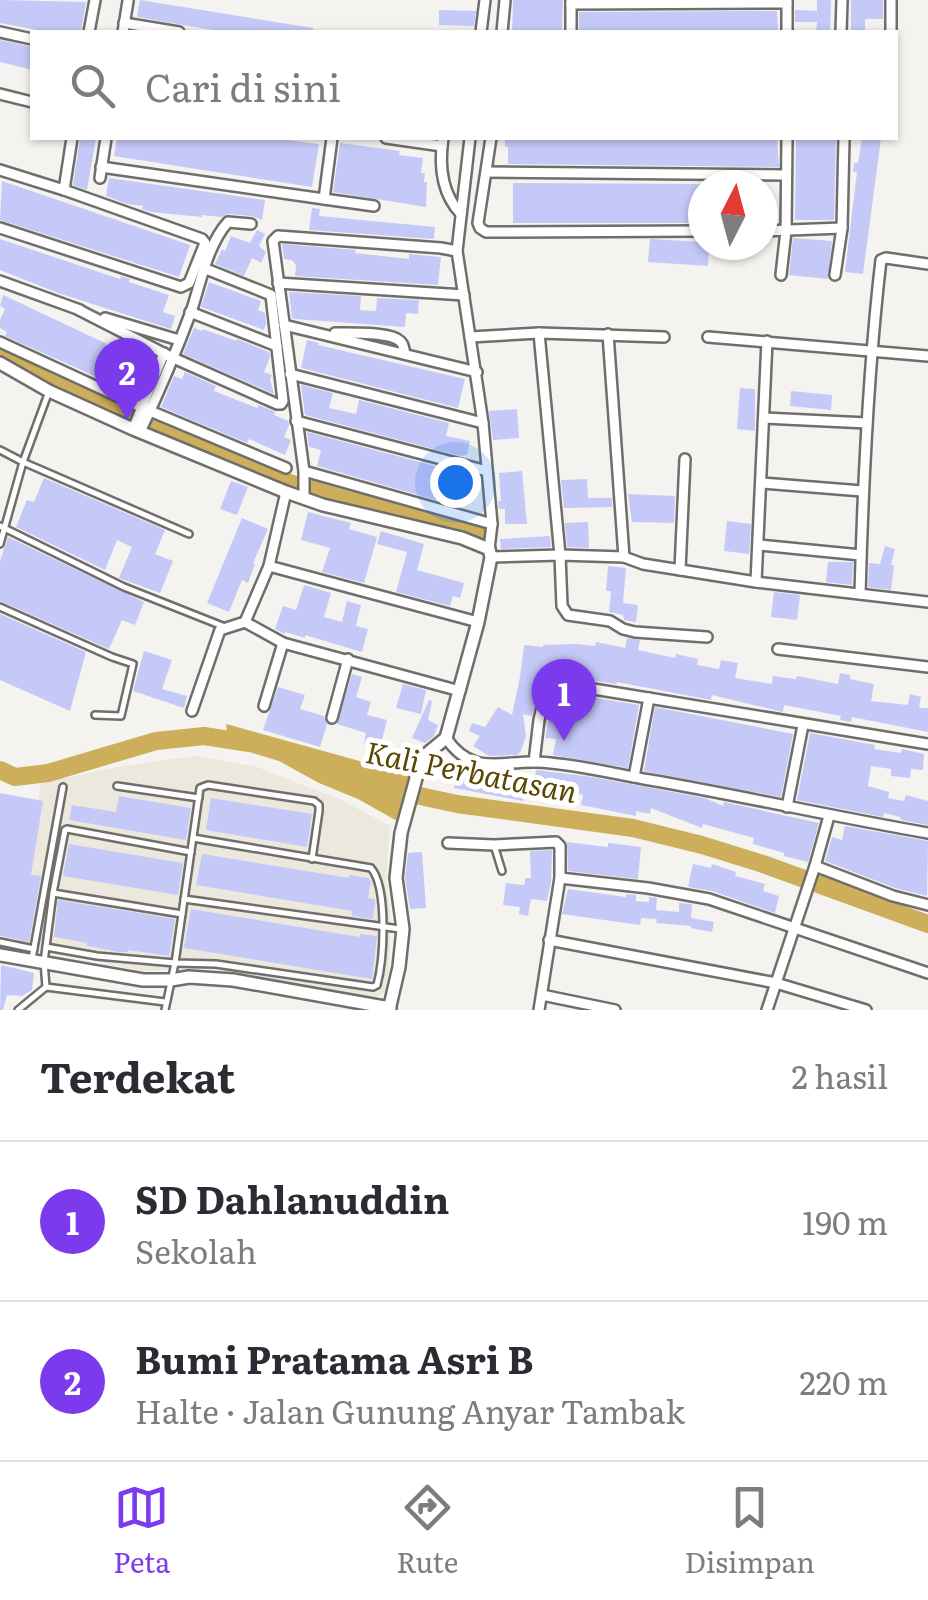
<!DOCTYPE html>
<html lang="id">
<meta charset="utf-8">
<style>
:root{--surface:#fff;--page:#f7f7f7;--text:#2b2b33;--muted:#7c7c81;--line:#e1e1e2;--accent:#7c3aed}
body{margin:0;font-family:Literata,serif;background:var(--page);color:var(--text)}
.compass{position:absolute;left:688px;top:170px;width:90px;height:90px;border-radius:50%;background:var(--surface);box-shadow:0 2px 8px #0004;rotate:6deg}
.you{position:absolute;left:455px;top:482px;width:35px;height:35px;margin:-25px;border:8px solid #fff;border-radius:50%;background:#1a73e8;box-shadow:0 0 0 15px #1a73e833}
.badge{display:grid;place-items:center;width:65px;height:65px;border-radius:50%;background:var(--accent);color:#fff;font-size:32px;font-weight:700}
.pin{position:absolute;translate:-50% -82px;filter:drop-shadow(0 2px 5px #0008)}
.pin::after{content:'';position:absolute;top:52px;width:35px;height:30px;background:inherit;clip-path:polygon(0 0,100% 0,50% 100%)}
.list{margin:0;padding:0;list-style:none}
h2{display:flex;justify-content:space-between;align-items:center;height:130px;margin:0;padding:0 40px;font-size:42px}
h2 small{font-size:32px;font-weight:400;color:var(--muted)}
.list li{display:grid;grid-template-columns:65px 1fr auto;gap:30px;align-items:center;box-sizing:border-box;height:160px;padding:0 40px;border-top:2px solid var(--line)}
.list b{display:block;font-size:38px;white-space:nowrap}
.list p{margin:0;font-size:32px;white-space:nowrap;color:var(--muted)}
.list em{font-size:32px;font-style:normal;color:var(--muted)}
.icon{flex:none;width:55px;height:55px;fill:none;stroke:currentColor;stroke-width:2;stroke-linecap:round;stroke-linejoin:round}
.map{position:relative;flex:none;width:928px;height:1010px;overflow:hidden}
.search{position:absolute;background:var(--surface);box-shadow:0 2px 8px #0004;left:30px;right:30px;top:30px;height:110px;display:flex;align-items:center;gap:25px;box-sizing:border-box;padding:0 35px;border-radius:0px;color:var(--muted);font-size:38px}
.sheet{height:450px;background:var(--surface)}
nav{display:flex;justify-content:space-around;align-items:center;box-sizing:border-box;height:140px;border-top:2px solid var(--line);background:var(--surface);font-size:28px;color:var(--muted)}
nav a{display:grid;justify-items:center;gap:5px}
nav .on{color:var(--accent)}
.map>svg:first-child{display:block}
</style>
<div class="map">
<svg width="928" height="1010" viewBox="0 0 928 1010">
<rect width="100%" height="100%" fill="#f4f3f0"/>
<!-- built -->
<polygon fill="#ece8de" points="196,756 257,767 341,800 390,826 386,880 391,922 389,969 385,992 377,997 354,996 209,969 139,971 18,943 41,783 122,766"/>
<!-- water -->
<polygon fill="#cdaf5b" points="226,724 410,775 397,821 358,799 319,783 279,761 229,746"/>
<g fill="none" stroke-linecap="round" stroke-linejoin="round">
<!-- river -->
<g stroke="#cdaf5b" stroke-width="18">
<polyline points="0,356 132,417 292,484 344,499 486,532"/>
<polyline points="0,770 15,777 48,773 156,741 204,736 249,743"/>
<polyline points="397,791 457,804 633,828 702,845 763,864 928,924"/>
</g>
</g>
<!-- building -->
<g fill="#c5c9f8">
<polygon points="0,0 86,2 81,32 48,32 0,23"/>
<polygon points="140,0 313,28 313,32 224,32 137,17"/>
<polygon points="513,0 563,0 562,32 512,32"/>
<polygon points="817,0 831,0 830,32 816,32 817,22 795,22 795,10 817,11"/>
<polygon points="851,0 883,0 883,19 865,19 865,32 851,32"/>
<polygon points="439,10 476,11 474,26 439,25"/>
<polygon points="777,11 778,30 763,31 763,32 579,32 579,12"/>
<polygon points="0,40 32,47 32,70 0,62"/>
<polygon points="80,138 96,138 87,190 73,185"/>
<polygon points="117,138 270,138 319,144 312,187 114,156"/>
<polygon points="505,138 777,138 779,167 508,164 508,147 505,147"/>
<polygon points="796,138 836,138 834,220 795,220"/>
<polygon points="862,138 881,138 863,274 845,272 857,172 853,172 854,163 858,163"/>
<polygon points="340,143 400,151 399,155 423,158 421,173 425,173 424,182 427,182 426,207 333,192"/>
<polygon points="109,178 265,200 262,220 252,216 229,214 221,217 202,215 202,217 151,212 142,209 143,206 127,204 106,196"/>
<polygon points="2,181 190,245 179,277 0,220"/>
<polygon points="513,183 703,184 703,223 513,223"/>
<polygon points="312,208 320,209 319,216 435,227 434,239 309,230"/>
<polygon points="257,230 265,234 259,246 266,252 261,263 252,258 244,276 215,264 222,249 225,251 231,236 250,243"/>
<polygon points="793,238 832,241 828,279 789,275"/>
<polygon points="0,239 120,279 121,276 130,279 129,282 169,295 163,312 175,316 171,329 58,293 0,270"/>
<polygon points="650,239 703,242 703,245 709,245 708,266 648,262"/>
<polygon points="282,244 356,250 355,253 409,259 409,254 441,257 438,285 295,276 296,265 292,260 284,259"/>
<polygon points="209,282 261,301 258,310 265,313 266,324 264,330 201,307"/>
<polygon points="289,292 361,296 360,310 376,311 377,298 419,300 418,314 406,313 405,327 295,319 292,318"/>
<polygon points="3,295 107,344 106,346 136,358 137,355 152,361 139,393 127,388 126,390 5,336 7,332 0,328 0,320 5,309 0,306"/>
<polygon points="194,328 202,331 203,329 236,341 237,339 269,352 270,357 264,372 272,375 270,379 274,394 183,354"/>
<polygon points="307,340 319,343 318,345 465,379 458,408 301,368"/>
<polygon points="185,372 216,386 214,391 257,408 259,405 275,412 274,415 288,421 289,425 284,437 291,440 285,455 249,439 247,443 161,407 174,376 182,379"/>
<polygon points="301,385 333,393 329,408 356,414 359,400 449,423 446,436 470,441 467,455 460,456 305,415"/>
<polygon points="740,388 755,389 755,431 737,429"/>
<polygon points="791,391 832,395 831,410 790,406"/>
<polygon points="517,409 519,438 493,440 489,411"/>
<polygon points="307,432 476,477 469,505 451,500 450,504 317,466 321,450 309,447"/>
<polygon points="522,471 527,524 505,524 505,509 499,509 498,501 501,501 499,473"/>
<polygon points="44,478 165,530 155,554 173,561 160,593 119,578 132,547 117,540 105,570 16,527 27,500 34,502"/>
<polygon points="587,479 588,498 612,498 612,507 564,508 561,480"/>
<polygon points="231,481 248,487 237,515 220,509"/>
<polygon points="628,494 675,496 674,523 632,522"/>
<polygon points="308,512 351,523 349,529 377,537 364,583 322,572 330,548 301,540"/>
<polygon points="242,518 268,529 253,563 255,564 248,583 242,580 229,612 207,603"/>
<polygon points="727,521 751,524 749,554 724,551"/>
<polygon points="588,522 589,548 567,547 565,523"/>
<polygon points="381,531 424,544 417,570 464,583 460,598 453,596 450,606 396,592 407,552 377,544"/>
<polygon points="550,536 551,547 501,549 500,539"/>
<polygon points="8,537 144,602 135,625 122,620 109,649 0,601 0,561"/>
<polygon points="885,546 895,549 891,565 894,565 891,590 868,587 869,563 880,564"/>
<polygon points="828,562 853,562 852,585 826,582"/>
<polygon points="608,566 626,568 623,603 638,605 636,622 624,620 623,615 609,612 611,591 606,591"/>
<polygon points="304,585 331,593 324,617 342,622 347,601 361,605 356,626 368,629 362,652 305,635 305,638 285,632 285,634 275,629 283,606 296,610"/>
<polygon points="774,592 800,595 797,620 771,617"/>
<polygon points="0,614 86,652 70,711 0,680"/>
<polygon points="627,638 640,640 638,650 675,658 676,654 698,659 697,665 719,669 721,660 738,663 735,678 772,684 773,676 796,679 797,676 838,684 840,673 850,675 850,679 874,684 871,701 908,705 910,694 921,697 919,708 928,708 928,732 852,717 851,722 840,720 841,716 784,705 783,712 712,695 711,700 617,682 616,684 552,674 540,682 532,716 523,714 526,736 521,751 517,755 489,756 473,746 480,736 469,731 472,723 485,727 498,707 512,715 520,677 524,645 543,647 543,645 577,644 595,646 596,642 625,648"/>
<polygon points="144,651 172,660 162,689 187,696 184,708 133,691"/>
<polygon points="352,674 362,677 356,697 371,702 367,715 387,720 380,748 364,744 366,733 337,724"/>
<polygon points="403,684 426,690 421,714 396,708"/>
<polygon points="278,687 305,695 300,709 324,716 327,724 320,747 263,730"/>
<polygon points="554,691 639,705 628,768 553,755 556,739 545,738"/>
<polygon points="429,700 432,701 428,720 438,725 434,736 425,743 412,738"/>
<polygon points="655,707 793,734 781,797 644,771"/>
<polygon points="810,733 875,745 874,749 901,753 902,749 924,754 923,770 911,769 910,778 891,776 891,769 871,766 868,786 889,792 888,798 904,801 906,795 928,801 928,825 901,820 900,817 884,813 883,817 797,800"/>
<polygon points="442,765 458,770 459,768 487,772 486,777 510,783 511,778 528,782 523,801 454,788 456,779 440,774"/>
<polygon points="536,770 592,777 705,798 723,806 724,802 819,823 808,862 784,856 784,853 753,844 754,838 703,824 702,828 651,808 650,814 636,811 636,816 581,805 583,795 565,790 563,799 552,796 554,789 534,785"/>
<polygon points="0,793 43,801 31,875 41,876 29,942 0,936"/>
<polygon points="119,796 191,808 186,840 69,820 72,805 116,812"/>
<polygon points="211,798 312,814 307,847 206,830"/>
<polygon points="845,826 928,841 927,896 895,888 825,861 832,837 842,840"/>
<polygon points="567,842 608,847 608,843 641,847 638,879 568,871"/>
<polygon points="69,844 183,863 178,895 63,876"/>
<polygon points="552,850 551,882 547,901 531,899 528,916 519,914 520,907 503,905 506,883 522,885 525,884 525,878 531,878 530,851"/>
<polygon points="422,852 426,908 410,909 405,878 408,853"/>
<polygon points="202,854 349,878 350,875 369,878 371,882 368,898 375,899 375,904 373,919 352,916 352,911 196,885"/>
<polygon points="693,864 711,868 712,864 736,872 735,876 765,884 763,891 779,896 775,913 712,891 688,887"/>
<polygon points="568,889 626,897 626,894 636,895 636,901 649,902 649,897 657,898 656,910 679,912 679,903 692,904 691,918 714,922 712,932 691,928 691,926 656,923 657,919 641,918 640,925 562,914"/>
<polygon points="58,900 175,919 169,956 128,950 128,952 119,952 87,946 87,943 54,937"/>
<polygon points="191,909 360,937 360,934 377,936 372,979 184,948"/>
<polygon points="1,965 34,973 32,990 22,996 7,995 3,1010 0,1010"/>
</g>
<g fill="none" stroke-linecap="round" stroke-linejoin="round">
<defs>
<g id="service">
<polyline points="0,450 23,462 189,534"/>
<polyline points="0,526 124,587 225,627"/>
<polyline points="0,544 23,462 48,394"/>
<polyline points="0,607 112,657 133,664 121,716 95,715"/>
<polyline points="117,786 199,798"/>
<polyline points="494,845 502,871"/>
<polyline points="184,899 400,929"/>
<polyline points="182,914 53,893 65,830 67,829 191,852"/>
<polyline points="0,942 34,949"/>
<path d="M46,947L97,956L175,963L216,964L373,987L377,985C384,959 388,888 371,868L193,838"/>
<polyline points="32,959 63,787"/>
<polyline points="46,987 44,962 53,893"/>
<polyline points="18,1010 46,987 165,1002"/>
<polyline points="165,1010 175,963 200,788 208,785 314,801 319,805 319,811 312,859"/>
</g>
<g id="minor">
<polyline points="571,4 787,3"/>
<polyline points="124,23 179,32"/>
<polyline points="0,32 32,39"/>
<polyline points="89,32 95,0"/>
<polyline points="123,32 128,1"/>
<polyline points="481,32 485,0"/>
<polyline points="502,32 505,0"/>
<polyline points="571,32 571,0"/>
<polyline points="787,32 787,0"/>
<polyline points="841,32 842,0"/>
<polyline points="891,32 891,0"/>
<polyline points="0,94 32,102"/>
<polyline points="332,138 324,199 374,206"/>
<polyline points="386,138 442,146"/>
<path d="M443,138C439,165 441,193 461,214"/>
<polyline points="470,138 457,251 483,423 492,524 489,549"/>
<polyline points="491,138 478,223 480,228 486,232 703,231"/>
<polyline points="101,167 324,199"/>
<polyline points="0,170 64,190 202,239 205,243 189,283 181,287 0,228"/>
<polyline points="487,172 786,175"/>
<polyline points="100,178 106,138"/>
<polyline points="64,190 72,138"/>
<polyline points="763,231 842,228"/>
<polyline points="457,251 441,248 278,236 273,241 304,471 492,524"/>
<polyline points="781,275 786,231 787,138"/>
<polyline points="835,275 842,228 844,138"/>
<polyline points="0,281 80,310"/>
<polyline points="278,283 464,295"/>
<polyline points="79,310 171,357 277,404 281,404 283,401 271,295 206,269"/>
<polyline points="190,312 277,346"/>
<polyline points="105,318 179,340"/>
<polyline points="284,325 477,372"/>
<path d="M335,333C350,333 384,332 397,339C404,343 403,346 405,354"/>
<polyline points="539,333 560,555 562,606 568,615 610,621 623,629 635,632 707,637"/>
<polyline points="608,334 624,557"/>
<polyline points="470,337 539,333 664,337"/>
<polyline points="708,337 928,356"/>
<polyline points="0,342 143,408 286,468"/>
<polyline points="290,374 483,423"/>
<polyline points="764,418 867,423"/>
<polyline points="296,421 487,471"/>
<polyline points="133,429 164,353"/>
<path d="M140,432C159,392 177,350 192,309C201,281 208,244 228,222L251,224"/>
<polyline points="304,471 304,498"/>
<polyline points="762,483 862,491"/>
<polyline points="760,545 861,555"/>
<polyline points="491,557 560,555 624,557 643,564 756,582 928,602"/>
<polyline points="269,566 478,622"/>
<polyline points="680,570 685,459"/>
<polyline points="756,582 767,341"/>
<path d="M860,594C863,482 868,371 881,260L886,258L928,264"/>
<polyline points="245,622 283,643 460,691"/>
<polyline points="778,649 928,667"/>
<polyline points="264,706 283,643"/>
<polyline points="192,711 220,630 245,622 269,566 286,492"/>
<polyline points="332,718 348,659"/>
<path d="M446,738C472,776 499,761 536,762C571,763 615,774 650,780C743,796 835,817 928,833"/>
<polyline points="534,762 539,720 547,685 551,682 928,744"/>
<polyline points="634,777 649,698"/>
<polyline points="787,807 803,725"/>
<polyline points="448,843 494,845 556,842 560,846 560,878 539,1010"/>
<polyline points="815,866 893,896 928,905"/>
<polyline points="560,878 648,888 709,899 928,973"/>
<polyline points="549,940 776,983 866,1010"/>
<polyline points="542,995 615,1010"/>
<polyline points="767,1010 815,866 829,816"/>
</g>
<g id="tertiary">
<polyline points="0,363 49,391 133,429 286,492 323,505 462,538 489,549 491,557 478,622 446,738 429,752 418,771 401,833 396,878 403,929 399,967 389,1010"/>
<polyline points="0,955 143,980 171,980 189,977 233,980 390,1008"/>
</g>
</defs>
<!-- service casing -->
<use href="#service" stroke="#6f6e6b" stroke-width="10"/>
<!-- minor casing -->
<use href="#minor" stroke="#6f6e6b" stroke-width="14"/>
<!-- tertiary casing -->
<use href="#tertiary" stroke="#6f6e6b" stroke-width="16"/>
<!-- service -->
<use href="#service" stroke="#fff" stroke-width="5"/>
<!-- minor -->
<use href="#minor" stroke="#fff" stroke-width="9"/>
<!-- tertiary -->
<use href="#tertiary" stroke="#fff" stroke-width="11"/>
</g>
<g text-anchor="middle" stroke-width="10" stroke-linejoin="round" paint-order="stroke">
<!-- water labels -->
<g font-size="30" font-style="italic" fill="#5a4600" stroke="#fff">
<text transform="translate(471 773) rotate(11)" y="10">Kali Perbatasan</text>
</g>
</g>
</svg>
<svg class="compass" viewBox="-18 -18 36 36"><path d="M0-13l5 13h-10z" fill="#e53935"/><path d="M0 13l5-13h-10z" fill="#7c7c81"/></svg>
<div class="you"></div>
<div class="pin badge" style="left:564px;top:741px">1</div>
<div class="pin badge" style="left:127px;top:420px">2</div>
<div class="search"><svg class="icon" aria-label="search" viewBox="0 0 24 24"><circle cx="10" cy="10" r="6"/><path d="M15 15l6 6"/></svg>Cari di sini</div>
</div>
<section class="sheet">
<h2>Terdekat<small>2 hasil</small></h2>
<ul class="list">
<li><span class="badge">1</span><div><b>SD Dahlanuddin</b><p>Sekolah</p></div><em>190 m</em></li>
<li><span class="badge">2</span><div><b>Bumi Pratama Asri B</b><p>Halte · Jalan Gunung Anyar Tambak</p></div><em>220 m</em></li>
</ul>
</section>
<nav>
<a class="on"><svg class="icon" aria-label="map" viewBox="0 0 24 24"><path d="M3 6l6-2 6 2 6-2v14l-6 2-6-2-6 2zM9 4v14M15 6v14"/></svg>Peta</a>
<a><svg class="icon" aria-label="directions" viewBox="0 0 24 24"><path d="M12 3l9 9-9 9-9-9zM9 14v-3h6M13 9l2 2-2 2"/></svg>Rute</a>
<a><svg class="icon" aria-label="saved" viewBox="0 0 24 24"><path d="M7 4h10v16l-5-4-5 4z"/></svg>Disimpan</a>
</nav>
